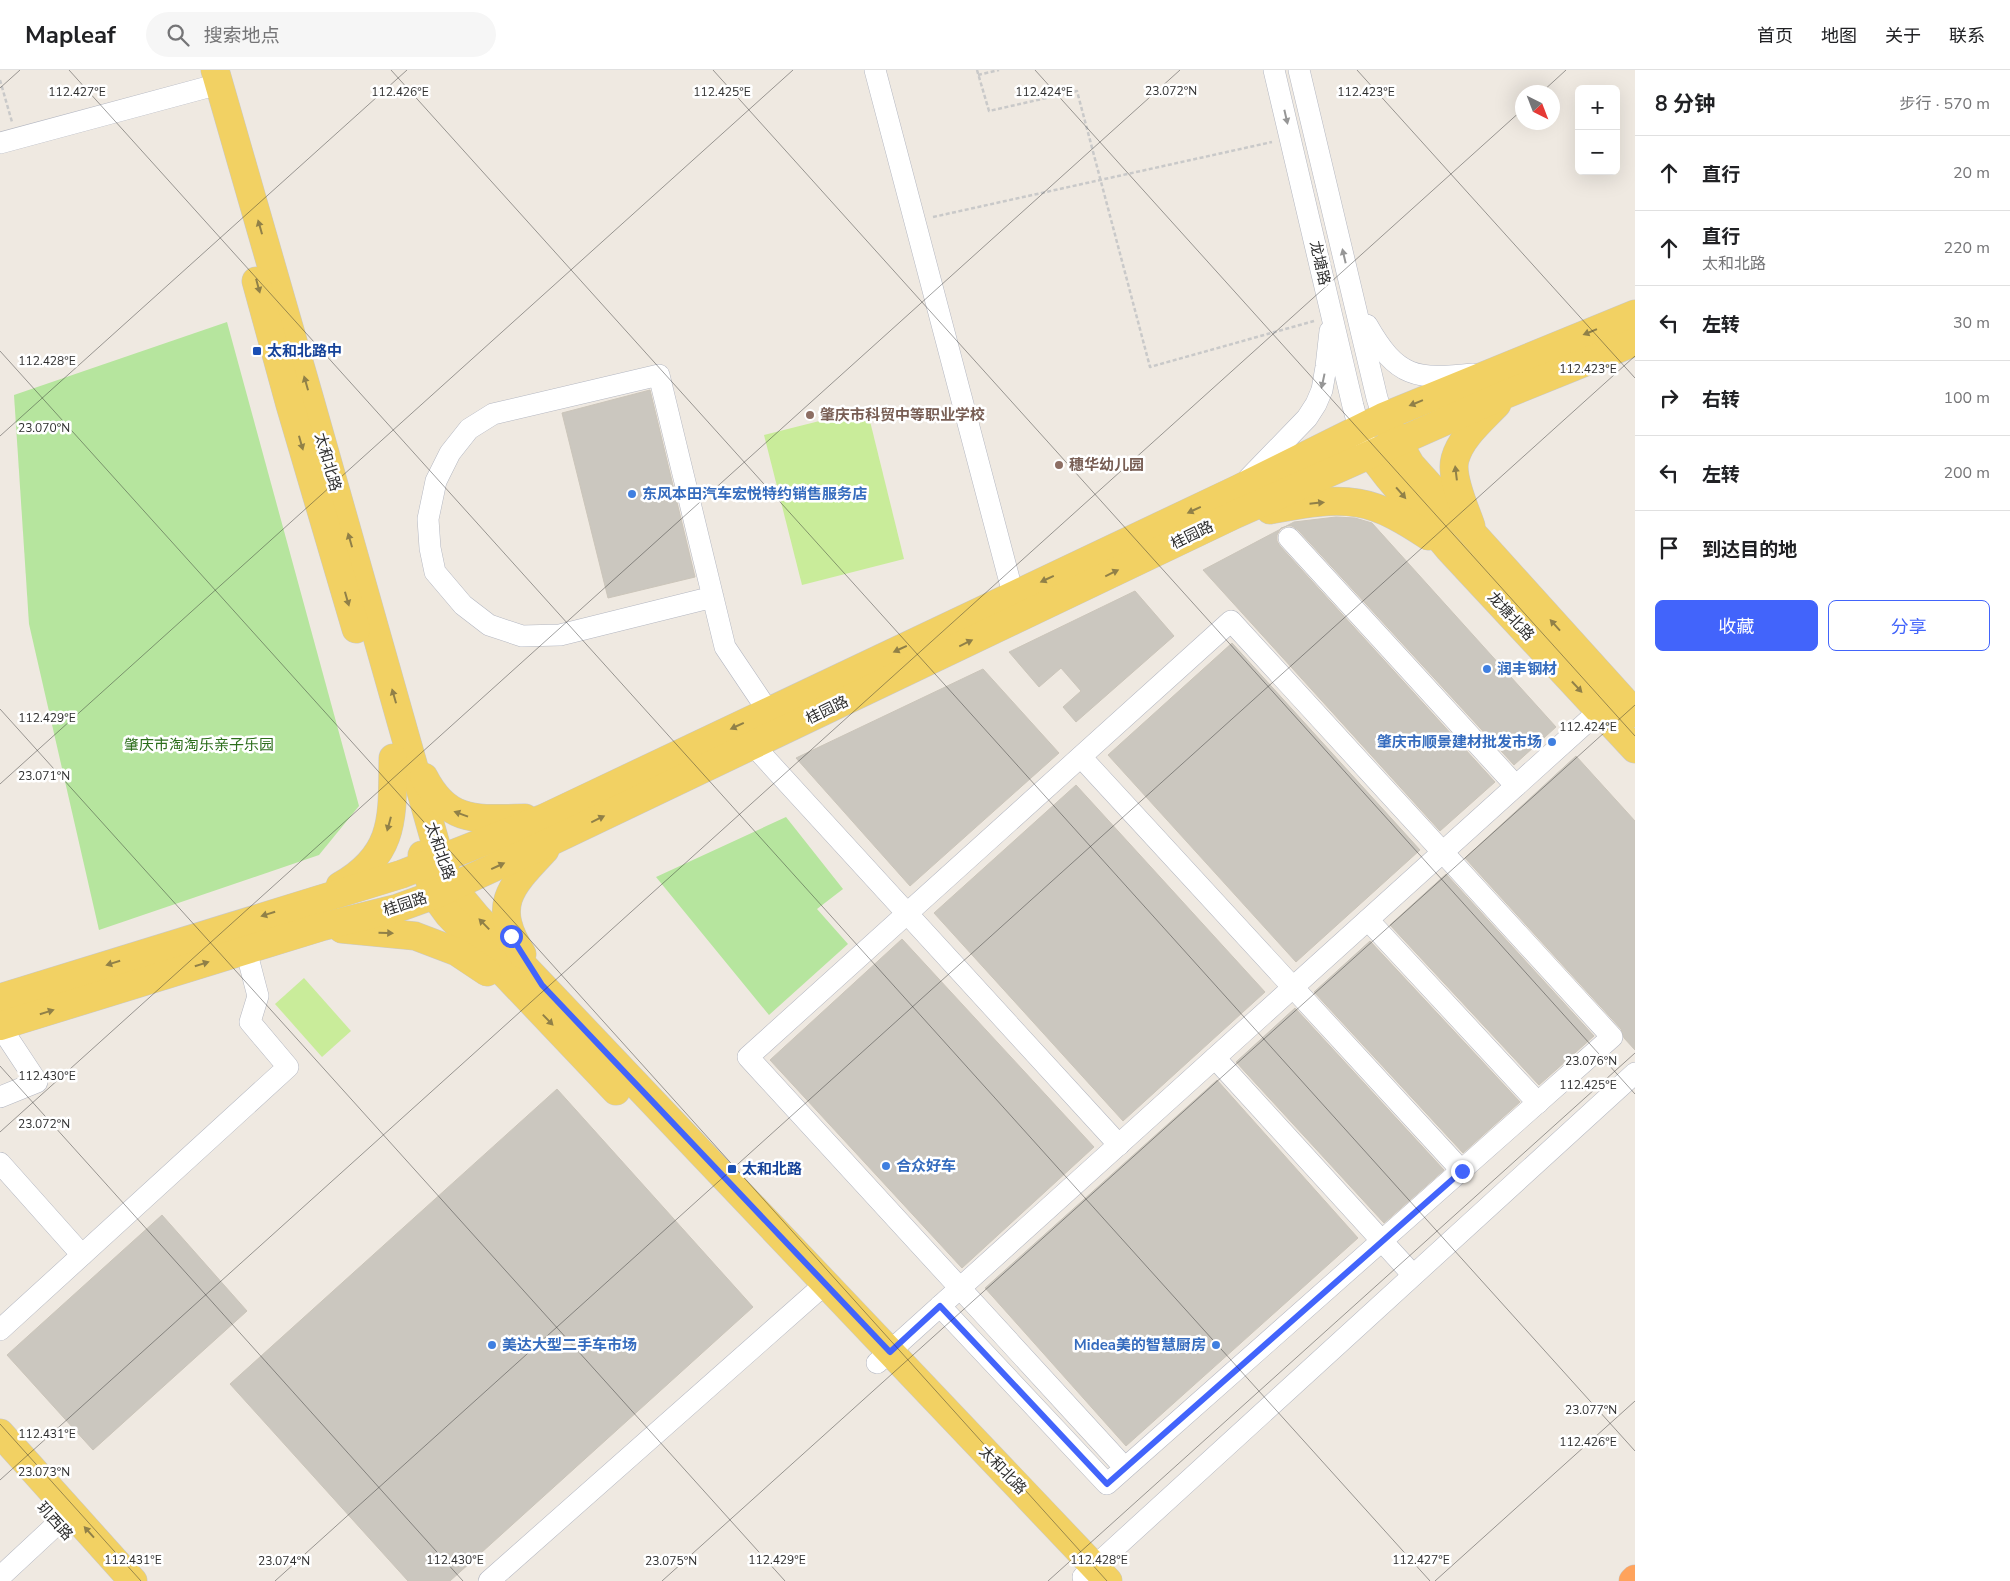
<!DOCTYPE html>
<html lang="zh">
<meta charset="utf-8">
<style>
:root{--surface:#fff;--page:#f6f6f6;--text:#202124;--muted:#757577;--line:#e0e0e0;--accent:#4264fb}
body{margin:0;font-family:"Nunito Sans","Noto Sans SC",sans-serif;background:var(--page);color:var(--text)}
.controls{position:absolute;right:15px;top:15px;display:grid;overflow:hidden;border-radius:8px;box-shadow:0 5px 20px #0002}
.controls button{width:45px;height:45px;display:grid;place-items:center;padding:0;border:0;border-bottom:1px solid var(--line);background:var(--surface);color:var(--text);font:25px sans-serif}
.compass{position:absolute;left:1515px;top:15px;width:45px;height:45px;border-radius:50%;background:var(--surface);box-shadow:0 5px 20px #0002;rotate:138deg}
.stop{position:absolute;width:15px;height:15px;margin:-11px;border:4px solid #4264fb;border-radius:50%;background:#fff}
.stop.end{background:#4264fb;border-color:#fff;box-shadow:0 1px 5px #0008}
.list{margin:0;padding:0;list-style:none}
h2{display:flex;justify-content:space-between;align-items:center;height:65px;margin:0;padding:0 20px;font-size:21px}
h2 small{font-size:16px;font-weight:400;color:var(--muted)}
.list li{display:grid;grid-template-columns:32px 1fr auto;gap:15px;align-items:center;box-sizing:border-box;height:75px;padding:0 20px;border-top:1px solid var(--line)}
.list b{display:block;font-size:19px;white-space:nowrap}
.list p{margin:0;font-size:16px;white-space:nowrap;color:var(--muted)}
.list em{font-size:16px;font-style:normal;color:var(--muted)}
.actions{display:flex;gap:10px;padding:15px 20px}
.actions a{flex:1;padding:11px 0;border:1px solid var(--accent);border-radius:8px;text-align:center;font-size:18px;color:var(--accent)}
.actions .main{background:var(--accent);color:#fff}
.icon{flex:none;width:28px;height:28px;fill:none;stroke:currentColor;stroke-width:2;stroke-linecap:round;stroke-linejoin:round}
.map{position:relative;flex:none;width:1635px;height:1511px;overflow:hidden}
header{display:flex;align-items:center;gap:30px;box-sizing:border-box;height:70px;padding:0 25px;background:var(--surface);border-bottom:1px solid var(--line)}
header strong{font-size:24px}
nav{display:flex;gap:28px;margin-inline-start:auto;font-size:18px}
.search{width:350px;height:45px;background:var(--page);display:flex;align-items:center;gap:12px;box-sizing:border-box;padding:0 18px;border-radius:28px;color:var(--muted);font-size:19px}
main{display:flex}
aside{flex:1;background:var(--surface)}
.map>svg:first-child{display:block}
</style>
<header>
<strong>Mapleaf</strong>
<div class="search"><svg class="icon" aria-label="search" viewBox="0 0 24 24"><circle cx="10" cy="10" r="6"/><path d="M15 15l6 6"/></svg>搜索地点</div>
<nav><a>首页</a><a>地图</a><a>关于</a><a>联系</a></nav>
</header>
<main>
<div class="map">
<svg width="1635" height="1511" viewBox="0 0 1635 1511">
<rect width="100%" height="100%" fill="#efe9e1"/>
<!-- green -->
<g fill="#b6e59e">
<polygon points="227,252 359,736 319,785 99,860 29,554 14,325"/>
<polygon points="786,747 843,819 817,839 848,874 769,945 656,807"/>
</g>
<!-- pitch -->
<g fill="#c9ec9a">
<polygon points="867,339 904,489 802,515 764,365"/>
<polygon points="304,908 351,961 322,987 275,934"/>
</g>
<!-- building -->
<g fill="#cbc7bf" stroke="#cbc5ba">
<polygon points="650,320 695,507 608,528 562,343"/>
<polygon points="1336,447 1355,448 1372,453 1556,657 1514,695 1298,460 1292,456 1287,456 1281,458 1277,465 1277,471 1280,476 1495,712 1440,761 1203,500 1294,452"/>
<polygon points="1135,521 1174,566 1076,652 1063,637 1081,621 1061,598 1039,617 1009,582"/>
<polygon points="1232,573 1420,780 1296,892 1108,685"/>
<polygon points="983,599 1059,683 910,816 796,688"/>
<polygon points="1576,686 1635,751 1635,980 1624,968 1621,959 1465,788"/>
<polygon points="1076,715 1265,922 1123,1051 934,843"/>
<polygon points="1446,804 1594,966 1539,1015 1390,855"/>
<polygon points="902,869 1094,1077 962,1198 770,990"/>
<polygon points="1370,871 1520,1032 1463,1083 1314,922"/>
<polygon points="1295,938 1444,1100 1384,1153 1236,992"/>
<polygon points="1217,1010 1358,1168 1126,1376 985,1218"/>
<polygon points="557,1019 753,1237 450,1511 408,1511 230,1314"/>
<polygon points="162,1145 247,1241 93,1380 7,1285"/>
</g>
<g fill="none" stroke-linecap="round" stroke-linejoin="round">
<defs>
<g id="minor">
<polyline points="875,0 1017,539"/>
<polyline points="1274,0 1353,336 1359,358 1371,385"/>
<polyline points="1299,0 1377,328 1383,347"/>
<polyline points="0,73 219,14"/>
<path d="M1367,255C1397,308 1416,310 1473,304"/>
<polyline points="1248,409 1307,348 1316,334 1322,320 1326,297 1330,261"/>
<polyline points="1289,468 1516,716"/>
<polyline points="713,527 560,565 522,566 489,555 463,535 435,502 430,478 428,449 436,411 450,383 469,359 493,344 659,305 725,577 768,641"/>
<polyline points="753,675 1119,1075"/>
<polyline points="1081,687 1462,1101"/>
<polyline points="1368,850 1538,1033"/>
<polyline points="0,956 37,1012 0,1027"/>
<polyline points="1215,988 1413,1205"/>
<polyline points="0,1093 82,1185"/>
<path d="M940,1236L1107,1414L1125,1398C1288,1255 1450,1111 1612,967L1231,551L748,987L1125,1398"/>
<polyline points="0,1260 288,997 250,952 258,926 246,880"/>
<polyline points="877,1293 1599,641"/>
<polyline points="0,1507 57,1454"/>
<polyline points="1083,1507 1635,1003"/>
<polyline points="489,1511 825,1214"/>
</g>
<g id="major">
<polyline points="215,0 310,330 440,789 452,817 477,847 1108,1511"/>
<polyline points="256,211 290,335 356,559"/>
<polyline points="1389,357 1411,395 1635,643"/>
<polyline points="1371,385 1388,407 1448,478 1635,679"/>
<path d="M1270,440C1298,435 1329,428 1358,433C1383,437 1407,452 1428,466"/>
<path d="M1471,456C1465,438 1450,407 1455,389C1461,367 1482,350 1497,334"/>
<path d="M424,707C448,754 478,749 525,748"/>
<polyline points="422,785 434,825 448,844 616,1021"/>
<path d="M340,816C397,784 392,745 393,688"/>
<polyline points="342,859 415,866 457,882 487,902"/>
<path d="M522,884C491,835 510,817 545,780"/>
<polyline points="0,928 402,804 544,748 1238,419 1383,347 1635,244"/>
<polyline points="0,956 321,857 398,838 434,825 554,770 1234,445 1504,325 1635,272"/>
<polyline points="0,1363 133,1511"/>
</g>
<polyline id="highway" points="1633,1511 1635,1509"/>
</defs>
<!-- minor casing -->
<use href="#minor" stroke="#b4b7c1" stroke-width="22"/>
<!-- major casing -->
<use href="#major" stroke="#c9c9c9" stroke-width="29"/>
<!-- highway casing -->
<use href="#highway" stroke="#c9c9c9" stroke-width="29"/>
<!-- path -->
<g stroke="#c9c9c9" stroke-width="2.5" stroke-dasharray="4 2.5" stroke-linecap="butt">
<polyline points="977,0 989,41 1077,21 1150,297 1314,251"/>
<polyline points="978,5 999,0"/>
<polyline points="0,10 12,52"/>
<polyline points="933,147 1272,72"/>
</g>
<!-- minor -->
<use href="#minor" stroke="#fff" stroke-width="21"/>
<!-- major -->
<use href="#major" stroke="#f2d163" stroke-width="28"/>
<!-- highway -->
<use href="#highway" stroke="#ffa35c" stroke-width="28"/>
</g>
<!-- one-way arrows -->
<defs><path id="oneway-solid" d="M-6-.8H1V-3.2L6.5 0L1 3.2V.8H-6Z" transform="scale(1.25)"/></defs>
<g fill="#969696">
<use href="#oneway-solid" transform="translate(1286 47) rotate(77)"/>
<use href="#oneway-solid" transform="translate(1344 186) rotate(-103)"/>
<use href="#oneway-solid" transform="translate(1323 311) rotate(102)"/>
</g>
<g fill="#908048">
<use href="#oneway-solid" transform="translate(260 157) rotate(-106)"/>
<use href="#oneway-solid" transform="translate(258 216) rotate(75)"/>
<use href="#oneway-solid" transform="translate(1590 262) rotate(158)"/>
<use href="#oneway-solid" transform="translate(306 313) rotate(-106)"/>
<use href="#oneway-solid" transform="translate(1416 333) rotate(158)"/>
<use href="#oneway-solid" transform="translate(301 373) rotate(74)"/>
<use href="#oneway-solid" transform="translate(1456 403) rotate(-97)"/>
<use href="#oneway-solid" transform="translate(1401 423) rotate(49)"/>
<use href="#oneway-solid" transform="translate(1317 433) rotate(-6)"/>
<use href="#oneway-solid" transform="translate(1194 440) rotate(155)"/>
<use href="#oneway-solid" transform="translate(350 470) rotate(-106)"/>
<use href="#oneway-solid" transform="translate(1112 503) rotate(-26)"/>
<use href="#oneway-solid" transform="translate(1047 509) rotate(155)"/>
<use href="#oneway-solid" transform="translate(347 529) rotate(74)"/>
<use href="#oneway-solid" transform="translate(1555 555) rotate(-132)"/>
<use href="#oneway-solid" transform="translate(966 573) rotate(-26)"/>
<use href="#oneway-solid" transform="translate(900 579) rotate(155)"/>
<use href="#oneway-solid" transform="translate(1577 617) rotate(47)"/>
<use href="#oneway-solid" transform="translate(394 626) rotate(-106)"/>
<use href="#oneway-solid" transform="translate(737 656) rotate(155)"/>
<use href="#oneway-solid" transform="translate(461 744) rotate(-160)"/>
<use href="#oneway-solid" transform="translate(598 749) rotate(-26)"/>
<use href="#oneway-solid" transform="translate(389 754) rotate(105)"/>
<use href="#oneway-solid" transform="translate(498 796) rotate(-25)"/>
<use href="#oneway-solid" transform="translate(268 844) rotate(163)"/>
<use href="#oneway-solid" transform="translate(484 854) rotate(-134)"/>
<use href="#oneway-solid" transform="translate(386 863) rotate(2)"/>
<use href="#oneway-solid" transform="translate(113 893) rotate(163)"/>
<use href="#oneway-solid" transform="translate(202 894) rotate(-17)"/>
<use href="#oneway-solid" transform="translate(47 942) rotate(-17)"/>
<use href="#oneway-solid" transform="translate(548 950) rotate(46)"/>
<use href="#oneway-solid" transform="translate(89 1462) rotate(-132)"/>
</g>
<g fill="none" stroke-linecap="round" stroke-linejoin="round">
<!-- route -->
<polyline stroke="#4264fb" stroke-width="6" points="511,866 542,915 890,1282 940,1236 1107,1414 1462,1101"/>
</g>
<!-- ticks -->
<path fill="none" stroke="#2e2e2e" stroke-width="1" stroke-opacity="0.45" d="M69,0L1430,1511M391,0L1635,1381M713,0L1635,1024M1035,0L1635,666M1357,0L1635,308M0,18L20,0M1542,22L1566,0M0,281L1107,1511M0,366L407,0M0,639L785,1511M0,714L793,0M0,996L463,1511M0,1062L1180,0M0,1354L141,1511M0,1410L1522,40M275,1511L1635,286M662,1511L1635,635M1048,1511L1635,983M1435,1511L1635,1331"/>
<!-- markers -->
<g fill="#1a4fb4" stroke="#fff" stroke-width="2">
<rect x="252" y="276" width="10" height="10" rx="2.5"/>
<rect x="727" y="1094" width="10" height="10" rx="2.5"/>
</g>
<g fill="#8d6e63" stroke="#fff" stroke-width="2">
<circle cx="810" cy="345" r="5"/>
<circle cx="1059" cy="395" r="5"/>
</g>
<g fill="#3f7fe0" stroke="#fff" stroke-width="2">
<circle cx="632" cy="424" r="5"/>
<circle cx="1487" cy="599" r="5"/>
<circle cx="1552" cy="672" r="5"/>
<circle cx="886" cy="1096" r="5"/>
<circle cx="492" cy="1275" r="5"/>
<circle cx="1216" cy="1275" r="5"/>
</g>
<g text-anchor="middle" stroke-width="5" stroke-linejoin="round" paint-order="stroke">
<!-- street labels -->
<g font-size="15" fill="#2e2e2e" stroke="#fff">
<text transform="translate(1320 193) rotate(77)" y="5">龙塘路</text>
<text transform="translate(328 392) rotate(74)" y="5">太和北路</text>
<text transform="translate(1192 465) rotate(-26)" y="5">桂园路</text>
<text transform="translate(1511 546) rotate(47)" y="5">龙塘北路</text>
<text transform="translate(827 640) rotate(-26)" y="5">桂园路</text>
<text transform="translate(440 781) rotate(71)" y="5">太和北路</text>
<text transform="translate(405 834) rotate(-18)" y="5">桂园路</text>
<text transform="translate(1003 1400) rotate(46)" y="5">太和北路</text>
<text transform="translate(55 1451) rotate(48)" y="5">玑西路</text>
</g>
<!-- transit labels -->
<g font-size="15" font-weight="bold" fill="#164399" stroke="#fff" text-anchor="start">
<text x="267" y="286">太和北路中</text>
<text x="742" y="1104">太和北路</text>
</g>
<!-- education labels -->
<g font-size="15" font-weight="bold" fill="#785e54" stroke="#fff" text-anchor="start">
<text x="820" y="350">肇庆市科贸中等职业学校</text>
<text x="1069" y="400">穗华幼儿园</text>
</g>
<!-- shop labels -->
<g font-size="15" font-weight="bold" fill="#366cbe" stroke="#fff" text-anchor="start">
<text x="642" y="429">东风本田汽车宏悦特约销售服务店</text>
<text x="1497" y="604">润丰钢材</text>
<text x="1542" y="677" text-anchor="end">肇庆市顺景建材批发市场</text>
<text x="896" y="1101">合众好车</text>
<text x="502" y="1280">美达大型二手车市场</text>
<text x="1206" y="1280" text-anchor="end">Midea美的智慧厨房</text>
</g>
<!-- park labels -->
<g font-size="15" fill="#2c6e1b" stroke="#fff">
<text x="199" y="680">肇庆市淘淘乐亲子乐园</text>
</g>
</g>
<g font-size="12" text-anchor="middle" fill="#2e2e2e" stroke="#fff" stroke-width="5" stroke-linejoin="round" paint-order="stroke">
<text x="1171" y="25">23.072°N</text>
<text x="77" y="26">112.427°E</text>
<text x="400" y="26">112.426°E</text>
<text x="722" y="26">112.425°E</text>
<text x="1044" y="26">112.424°E</text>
<text x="1366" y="26">112.423°E</text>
<text x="47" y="295">112.428°E</text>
<text x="1588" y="303">112.423°E</text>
<text x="44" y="362">23.070°N</text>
<text x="47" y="652">112.429°E</text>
<text x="1588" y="661">112.424°E</text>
<text x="44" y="710">23.071°N</text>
<text x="1591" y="995">23.076°N</text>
<text x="47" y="1010">112.430°E</text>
<text x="1588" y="1019">112.425°E</text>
<text x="44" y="1058">23.072°N</text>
<text x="1591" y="1344">23.077°N</text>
<text x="47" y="1368">112.431°E</text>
<text x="1588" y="1376">112.426°E</text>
<text x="44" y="1406">23.073°N</text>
<text x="133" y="1494">112.431°E</text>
<text x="455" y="1494">112.430°E</text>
<text x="777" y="1494">112.429°E</text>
<text x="1099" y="1494">112.428°E</text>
<text x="1421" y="1494">112.427°E</text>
<text x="284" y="1495">23.074°N</text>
<text x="671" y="1495">23.075°N</text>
</g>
</svg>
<div class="controls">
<button>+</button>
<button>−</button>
</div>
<svg class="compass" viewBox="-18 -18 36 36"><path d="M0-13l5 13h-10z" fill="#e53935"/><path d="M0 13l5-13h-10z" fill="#757577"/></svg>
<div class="stop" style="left:511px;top:866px"></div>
<div class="stop end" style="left:1462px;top:1101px"></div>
</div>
<aside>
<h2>8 分钟<small>步行 · 570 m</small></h2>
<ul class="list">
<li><svg class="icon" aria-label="ahead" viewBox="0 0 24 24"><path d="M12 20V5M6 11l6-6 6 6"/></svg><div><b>直行</b></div><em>20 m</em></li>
<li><svg class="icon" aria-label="ahead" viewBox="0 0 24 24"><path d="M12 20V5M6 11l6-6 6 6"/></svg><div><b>直行</b><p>太和北路</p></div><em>220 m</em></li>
<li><svg class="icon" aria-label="left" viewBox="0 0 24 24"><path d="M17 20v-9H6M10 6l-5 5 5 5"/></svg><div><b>左转</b></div><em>30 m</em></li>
<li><svg class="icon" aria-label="right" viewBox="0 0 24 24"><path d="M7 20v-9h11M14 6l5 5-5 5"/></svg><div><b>右转</b></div><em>100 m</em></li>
<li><svg class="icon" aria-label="left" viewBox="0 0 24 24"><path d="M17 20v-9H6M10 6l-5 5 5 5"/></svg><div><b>左转</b></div><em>200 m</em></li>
<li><svg class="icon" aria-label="arrive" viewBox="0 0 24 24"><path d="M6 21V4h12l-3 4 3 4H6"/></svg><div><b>到达目的地</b></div></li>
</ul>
<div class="actions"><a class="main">收藏</a><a>分享</a></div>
</aside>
</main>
